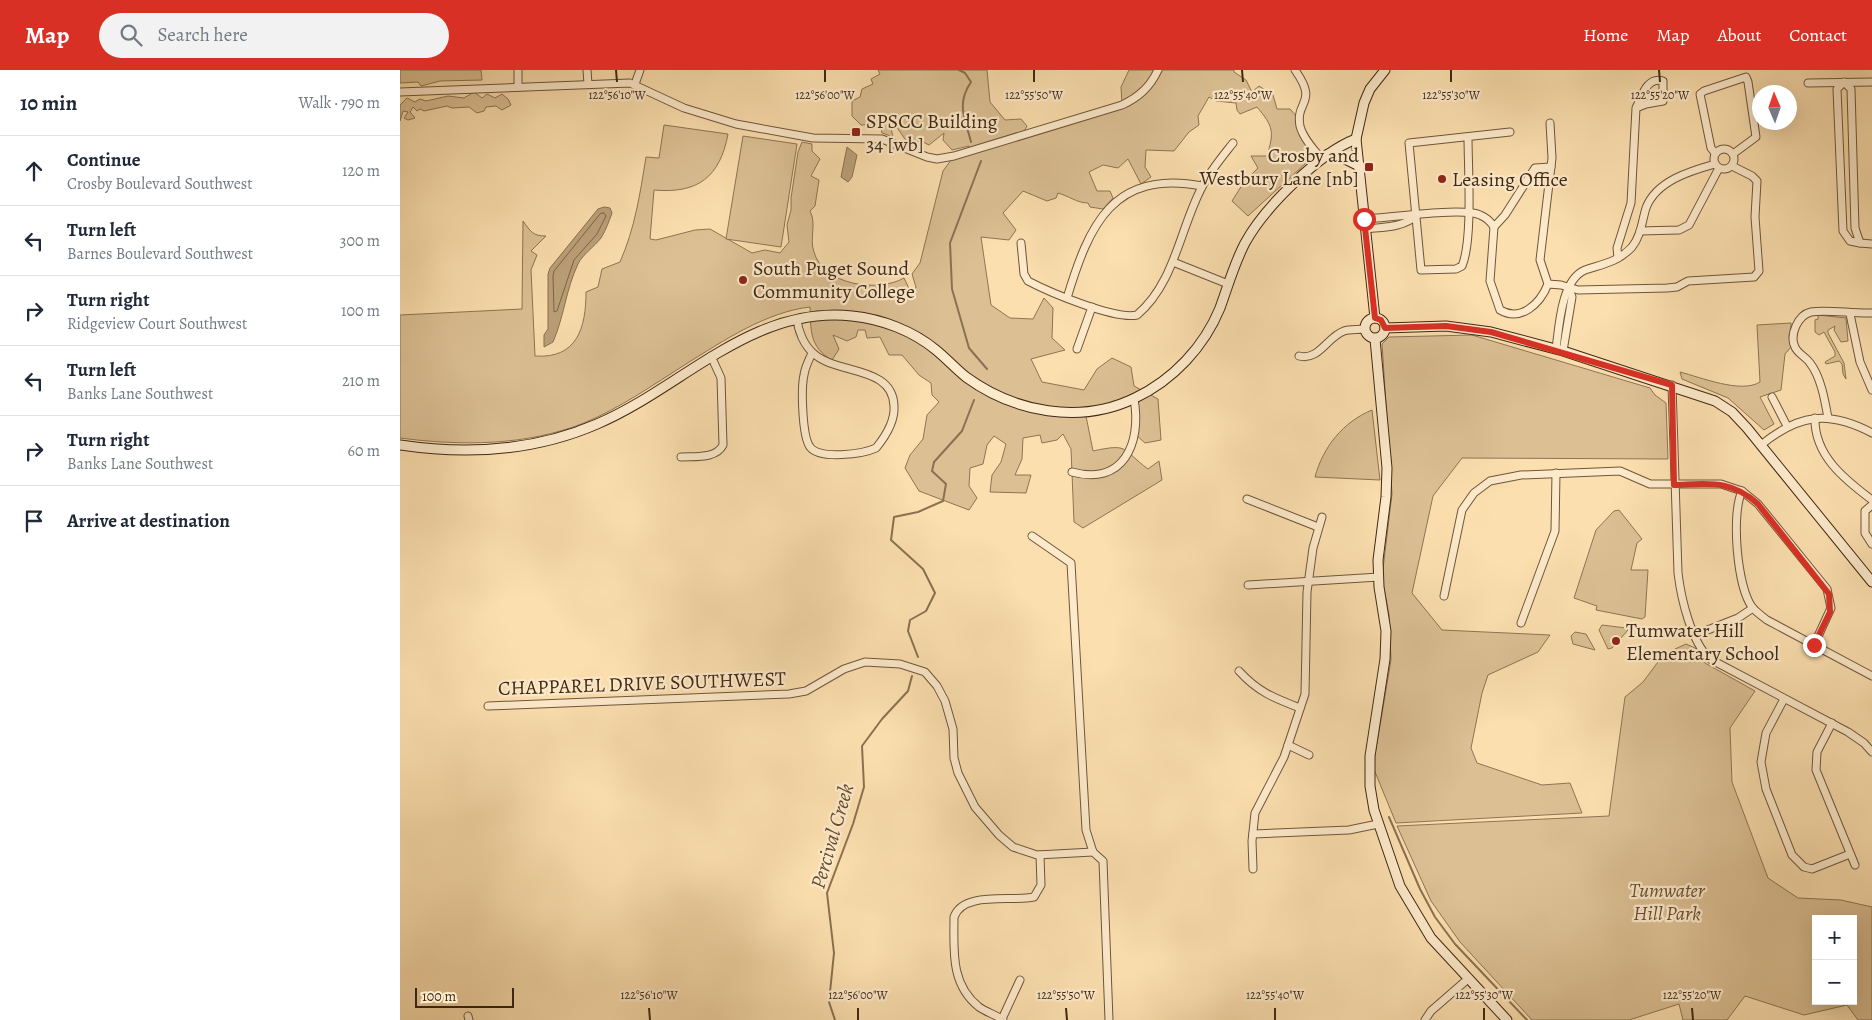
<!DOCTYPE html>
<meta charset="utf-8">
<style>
:root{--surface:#fff;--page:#f2f2f3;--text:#1f2937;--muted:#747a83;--line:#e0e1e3;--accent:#d93025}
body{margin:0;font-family:Alegreya,serif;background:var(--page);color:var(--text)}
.controls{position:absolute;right:15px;bottom:15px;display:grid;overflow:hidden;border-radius:0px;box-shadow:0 5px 20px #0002}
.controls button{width:45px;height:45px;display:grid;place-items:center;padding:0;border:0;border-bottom:1px solid var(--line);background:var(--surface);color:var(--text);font:25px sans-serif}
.compass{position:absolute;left:1352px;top:15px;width:45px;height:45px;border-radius:50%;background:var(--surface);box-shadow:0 5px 20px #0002;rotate:358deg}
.scale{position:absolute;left:15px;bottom:12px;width:99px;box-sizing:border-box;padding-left:5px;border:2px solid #3f2813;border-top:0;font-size:14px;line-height:18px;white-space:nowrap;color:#3f2813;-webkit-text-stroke:4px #fdeacb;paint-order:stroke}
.stop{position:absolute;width:15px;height:15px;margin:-11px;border:4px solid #d93025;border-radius:50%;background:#fff}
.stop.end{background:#d93025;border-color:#fff;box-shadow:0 1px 5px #0008}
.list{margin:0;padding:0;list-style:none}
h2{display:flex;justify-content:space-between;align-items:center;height:65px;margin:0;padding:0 20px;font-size:21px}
h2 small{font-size:16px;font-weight:400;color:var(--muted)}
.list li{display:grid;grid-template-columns:32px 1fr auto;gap:15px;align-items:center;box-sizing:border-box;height:70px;padding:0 20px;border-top:1px solid var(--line)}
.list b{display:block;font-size:19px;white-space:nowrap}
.list p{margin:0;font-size:16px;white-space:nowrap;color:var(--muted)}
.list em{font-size:16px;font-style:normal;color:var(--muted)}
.icon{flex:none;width:28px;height:28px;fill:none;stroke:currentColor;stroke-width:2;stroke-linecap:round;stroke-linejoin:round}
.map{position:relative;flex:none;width:1472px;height:950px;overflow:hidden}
header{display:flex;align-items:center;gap:30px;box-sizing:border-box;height:70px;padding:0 25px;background:var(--accent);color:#fff}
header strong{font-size:24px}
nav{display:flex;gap:28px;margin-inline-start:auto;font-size:18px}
.search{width:350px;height:45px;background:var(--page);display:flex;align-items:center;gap:12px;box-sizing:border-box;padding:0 18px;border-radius:28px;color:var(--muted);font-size:19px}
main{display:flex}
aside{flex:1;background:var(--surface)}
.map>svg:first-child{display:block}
</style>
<header>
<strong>Map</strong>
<div class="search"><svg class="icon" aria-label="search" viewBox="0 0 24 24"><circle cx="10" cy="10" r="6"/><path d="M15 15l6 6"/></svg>Search here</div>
<nav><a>Home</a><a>Map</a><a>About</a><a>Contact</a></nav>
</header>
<main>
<aside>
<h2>10 min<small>Walk · 790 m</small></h2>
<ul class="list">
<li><svg class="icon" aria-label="ahead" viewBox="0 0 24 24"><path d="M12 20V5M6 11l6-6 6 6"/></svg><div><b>Continue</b><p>Crosby Boulevard Southwest</p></div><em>120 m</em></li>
<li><svg class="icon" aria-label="left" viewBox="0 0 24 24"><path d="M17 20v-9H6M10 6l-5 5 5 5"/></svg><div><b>Turn left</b><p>Barnes Boulevard Southwest</p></div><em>300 m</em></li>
<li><svg class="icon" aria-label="right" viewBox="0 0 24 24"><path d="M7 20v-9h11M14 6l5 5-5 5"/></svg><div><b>Turn right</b><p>Ridgeview Court Southwest</p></div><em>100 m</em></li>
<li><svg class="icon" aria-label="left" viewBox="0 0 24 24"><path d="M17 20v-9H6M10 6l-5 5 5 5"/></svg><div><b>Turn left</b><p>Banks Lane Southwest</p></div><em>210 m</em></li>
<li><svg class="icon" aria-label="right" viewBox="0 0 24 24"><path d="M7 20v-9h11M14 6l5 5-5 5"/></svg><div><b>Turn right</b><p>Banks Lane Southwest</p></div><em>60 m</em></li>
<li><svg class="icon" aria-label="arrive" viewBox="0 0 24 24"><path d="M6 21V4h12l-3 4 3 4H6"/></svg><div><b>Arrive at destination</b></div></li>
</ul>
</aside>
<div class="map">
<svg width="1472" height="950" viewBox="0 0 1472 950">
<rect width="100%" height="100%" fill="#fcdfaf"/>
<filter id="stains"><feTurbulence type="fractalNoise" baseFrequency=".004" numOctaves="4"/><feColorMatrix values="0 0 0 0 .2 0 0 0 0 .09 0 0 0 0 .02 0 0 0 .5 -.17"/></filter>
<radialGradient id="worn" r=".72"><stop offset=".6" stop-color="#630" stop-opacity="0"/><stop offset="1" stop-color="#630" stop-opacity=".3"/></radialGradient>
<!-- green -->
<g fill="#dcc094" stroke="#8e7454" fill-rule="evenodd">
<polygon points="0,0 81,0 82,10 40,11 21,16 18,12 0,13"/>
<path d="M478,0H587L590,32L605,50L621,49L627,56L622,65L722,35L721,17L729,0H834V2L846,10L852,22L859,16L873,25L877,39H890C902,51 907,68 917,83L848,146L832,131L844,112L858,98L851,86H867C874,62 874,57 857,37L840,44L837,40L836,33L816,31L809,27L798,46L799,55L789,62L774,81L746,80L745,97L751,107L741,114L728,89L718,98L703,95L689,102L697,121H710L713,128L703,139L690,137L688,133C677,133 669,126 658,123L656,128L647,131L623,121L603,143L616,160L609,170L581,167L591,235L610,248L633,249L644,228L653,238L652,268L665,280L631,289L642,312L684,320L697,299L712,288L731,297L734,316L758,329L761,370L745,373L735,364L734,329L685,341L693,381C730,373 721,379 748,399L759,391L762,410L683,458L674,452L671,379L663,364L657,370L642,373L640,365L623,368L622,389L615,405H631L626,423L590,422L592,405L601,392L606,374L594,366L587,375L583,394L570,398L569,416L577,428L569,440L519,421L505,398L510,385L523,369L527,345L539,332L532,325L531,313L519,305L502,285H489L480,267L467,268L465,260H458L456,267L447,271L433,265L439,279L432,290C409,277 411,260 410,237C366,242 323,271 286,294C253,315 220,338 184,353C126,376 61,376 0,368V245L122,239L123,151C131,162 133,166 146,166L131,181L137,185L131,200L135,286C177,289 186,258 186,222L198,217L202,199L220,192C235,158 240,124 246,87L259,88L264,55L328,64C320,107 298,124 254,120L250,169L256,170L295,160L310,159L352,183L365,180L380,183L389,172L387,155L391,140V128L398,82L402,72L412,74V81L420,89L411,106L419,110L415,136L410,141C417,154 409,168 414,182C423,215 478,223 504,208L512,225L516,217L512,204L520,193L543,101L554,86L570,81L569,76L552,80L543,70L544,63L529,75L521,71L507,72L496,56L491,58L493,67L482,63L480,54L461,55L452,46V31L460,27L462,19L473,14L471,9L480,4Z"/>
<polygon points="74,22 82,28 87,24 95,28 102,24 108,29 111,35 102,40 96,36 86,37 84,41 77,43 69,37 52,38 47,36 24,41 20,39 17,41 13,37 10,42 15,48 8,50 4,48 8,42 3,41 0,51 0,35 7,28 15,32 20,29 26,31 48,26 64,28"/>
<polygon points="343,66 397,74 381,177 326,169"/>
<polygon points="1418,245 1446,248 1448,271 1441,272 1434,260 1435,256 1428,260 1428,263 1444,293 1446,309 1443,304 1442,294 1439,291 1426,294 1425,292 1435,286 1435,282 1424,262 1419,265 1415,262 1415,250 1418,249"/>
<path d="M1391,253V277L1385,284L1381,320L1360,327L1374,354L1364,360L1328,328L1282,309L1280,302C1300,307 1341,324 1360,312L1357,255Z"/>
<polygon points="1072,265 1250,318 1255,325 1266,333 1268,389 1062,388 1033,426 1012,523 1042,560 1150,565 1138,582 1088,605 1082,623 1071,678 1077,693 1142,715 1170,713 1182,743 996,753 973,697 991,590 989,545 982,507 992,424 982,274 989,267"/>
<path d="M972,340L980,410L915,407C923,377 943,352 972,340Z"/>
<polygon points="1219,440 1242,469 1237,473 1231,500 1248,500 1245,547 1242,549 1196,540 1197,536 1174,528 1196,460 1214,441"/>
<polygon points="1202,555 1226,558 1228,560 1212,578 1208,579 1199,560"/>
<polygon points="1175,562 1186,564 1195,580 1173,574 1171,566"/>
<path d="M1286,574L1295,578L1305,593L1355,621L1330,658L1332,712L1368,808L1398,828L1441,830L1472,837V950H1458L1447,935L1404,945L1345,926L1327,950H1283L1279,934L1229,950H1132L1060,872L1031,831L997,756L1209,746L1225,627L1243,612L1264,584ZM1416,849H1453V931H1416Z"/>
</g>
<!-- water -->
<g fill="#bca17a" stroke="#8a7151">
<polygon points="447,77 457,85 452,107 448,112 441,107"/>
<path d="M204,137L210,138L212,143C209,151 206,160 201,168C194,177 183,184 178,194C166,219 164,247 153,272L144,277V265L148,259V204L150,198L198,139Z"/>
</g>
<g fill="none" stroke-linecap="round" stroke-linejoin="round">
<!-- shore -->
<polygon stroke="#7e6446" stroke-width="1" points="204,143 206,146 197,164 174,190 157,241 154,242 153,206 154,201 200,144"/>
<!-- stream -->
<g stroke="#8a7151" stroke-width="2">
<path d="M559,0L565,3L571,12C556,34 565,48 571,72"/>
<polyline points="581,91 550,173 552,219 569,278 587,299"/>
<polyline points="518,587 508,561 510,550 526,541 535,523 523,499 491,470 494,447 518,442 543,431 546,414 532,401 534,392 562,361 574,330"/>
<polyline points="989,747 1020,819 1035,847 1055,874 1127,950"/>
<polyline points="435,950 429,932 434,883 427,823 453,754 464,717 462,676 482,649 508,621 512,606"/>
</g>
<defs>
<g id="street">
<polyline points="118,0 118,17"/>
<polyline points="187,0 188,14"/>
<path d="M895,0C919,34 895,30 900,56C903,68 914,80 922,89"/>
<polygon points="1444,12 1451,19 1455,158 1460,173 1450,171 1443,161 1437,19"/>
<polyline points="1408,13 1472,12"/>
<polyline points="235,14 240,0"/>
<path d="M0,22L230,13L284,38L336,54L413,68L482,69L527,87L537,89L554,86L722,35C739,27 750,17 758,0"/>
<polyline points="1150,53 1152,88 1140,190 1148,214 1161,215 1178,220 1267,218 1277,217 1288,211 1354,207 1359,201 1355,147 1357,111 1352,106 1332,96"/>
<path d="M1068,67C1068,98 1073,170 1062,196L1056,199L1021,200L1009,73L1110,62"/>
<circle cx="1324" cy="89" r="10"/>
<polyline points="1315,83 1311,78 1300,24 1304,21 1346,7 1348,12 1356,67 1333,84"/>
<path d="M964,149C986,148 1063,137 1080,145C1085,147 1091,152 1094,157L1090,211L1100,240C1121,252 1140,234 1148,214"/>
<polyline points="1094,157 1105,145 1135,98 1151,97"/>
<path d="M965,159C983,157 1003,158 1017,145"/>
<polyline points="1240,161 1279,160 1289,155 1319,98"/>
<path d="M621,173L624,204L628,211C649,222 715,250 737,245C775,213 780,158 802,117C810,101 822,87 833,73"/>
<polyline points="1460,173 1472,174"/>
<path d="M1218,188L1217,178L1231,133L1236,38L1246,34L1263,31V11C1247,6 1242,26 1236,38"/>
<polyline points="773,192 828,214"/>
<path d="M667,228C689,155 713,99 802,116"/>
<polyline points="1450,244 1460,292 1472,320"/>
<path d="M397,249C398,261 404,275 413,283C436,305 493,295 494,336C495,351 485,367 476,378C463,384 420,390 410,377C402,366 401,318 404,305C405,297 409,290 412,283"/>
<polyline points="677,279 692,237"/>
<path d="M1156,279C1159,257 1161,210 1185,200C1203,194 1218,192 1232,177C1241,166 1242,151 1246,138C1256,111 1290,101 1315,94"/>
<polyline points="1163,281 1172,227 1169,219"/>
<path d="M899,286C919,291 927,267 944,261C950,259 958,260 964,259"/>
<path d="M1272,315L1278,503C1281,528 1291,572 1310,589L1448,662L1464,673L1472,682"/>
<polyline points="1372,327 1387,356"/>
<path d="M1415,348C1414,385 1444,409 1472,430"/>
<path d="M1428,348C1425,331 1421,307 1410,293C1406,287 1397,283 1395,277C1389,265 1398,245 1411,242C1426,239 1454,244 1472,243"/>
<path d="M1361,375C1399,344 1428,340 1472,363"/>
<path d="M281,387C295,386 316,389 323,375L321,308L311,286"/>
<path d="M672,402C723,416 742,374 734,329"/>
<path d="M1342,421C1331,444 1337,516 1352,537C1356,542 1362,546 1367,550L1472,606"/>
<polyline points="847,429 918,457"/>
<polyline points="1472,435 1465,441 1465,463 1472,474"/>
<polyline points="632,466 671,493 686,760 693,782 703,791 709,950"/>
<polyline points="848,515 979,507"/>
<polyline points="1044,526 1062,440 1074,423 1090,411 1121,405 1220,401 1250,414 1321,414 1342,421 1358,434 1427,519 1431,538 1414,575"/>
<polyline points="1121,553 1155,461 1156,403"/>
<polyline points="1295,565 1338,548 1353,538"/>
<path d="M839,601C858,622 874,628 900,638"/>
<polyline points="1384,629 1366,663 1361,692 1366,719 1392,785 1404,797 1412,799 1450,784"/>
<polyline points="88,636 389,624 406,621 444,599 465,592 500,594 525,602 537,616 545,631 553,659 554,688 558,703 575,737 599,765 613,777 637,785 693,782"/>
<polyline points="1432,653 1417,682 1416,700 1455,795"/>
<polyline points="888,675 909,685"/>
<polyline points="853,764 949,760 978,754"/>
<polyline points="853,799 852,771 855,743 884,687 905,624 907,522 913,478 922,447"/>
<polyline points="68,946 69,950"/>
<polyline points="602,949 620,910"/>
<path d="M603,950C596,945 586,942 579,937C550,914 554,880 554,847C563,821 610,832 634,827L641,815L640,785"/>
<polyline points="1025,950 1031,941 1069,908"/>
</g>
<g id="secondary">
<polyline points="928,84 941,87 959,96"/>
<circle cx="975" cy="258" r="10"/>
<polyline points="975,248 956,69 964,33 970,19 985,0"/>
<polyline points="985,258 1046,256 1091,262 1163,281 1315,331 1332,342 1347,358 1472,512"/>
<polyline points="975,269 987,398 986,427 978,490 979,517 986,561 985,589 970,686 970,716 974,740 1000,816 1031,868 1107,950"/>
<path d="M0,375C67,385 135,381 197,354C282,318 352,235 452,246C482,249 513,261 536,280C547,289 556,299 566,307C614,342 680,355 735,328C773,310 804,277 820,238C828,216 834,194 845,173C864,138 919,83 956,69"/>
</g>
</defs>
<!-- street casing -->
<use href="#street" stroke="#6e563a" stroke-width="9"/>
<!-- secondary casing -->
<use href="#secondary" stroke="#3f2813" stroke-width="11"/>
<!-- street -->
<use href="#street" stroke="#fdeacb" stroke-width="7"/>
<!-- secondary -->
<use href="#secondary" stroke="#fdeacb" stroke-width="9"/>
</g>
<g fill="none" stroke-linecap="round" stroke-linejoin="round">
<!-- route -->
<path stroke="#d93025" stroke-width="6" d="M964,149L975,248L981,250L985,258L1046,256L1091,262L1272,315L1274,415C1309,414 1330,409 1358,434L1429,524L1430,542L1414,575"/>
</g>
<!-- ticks -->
<path fill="none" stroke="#3f2813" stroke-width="2" d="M216,0L217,12M425,0V12M634,0V12M842,0L843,12M1051,0V12M1259,0L1260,12M249,938L250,950M458,938V950M666,938L667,950M875,938V950M1084,938V950M1292,938L1293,950"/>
<!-- markers -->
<g fill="#8f2418" stroke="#fdeacb" stroke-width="2">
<rect x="451" y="57" width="10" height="10" rx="2.5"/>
<rect x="964" y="92" width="10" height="10" rx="2.5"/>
<circle cx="1042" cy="109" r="5"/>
<circle cx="343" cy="210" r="5"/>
<circle cx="1216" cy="571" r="5"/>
</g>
<g text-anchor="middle" stroke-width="4.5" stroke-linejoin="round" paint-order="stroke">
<!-- poi labels -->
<g font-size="20" fill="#3f2813" stroke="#fdeacb" text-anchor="start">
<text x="466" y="58">SPSCC Building<tspan x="466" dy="23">34 [wb]</tspan></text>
<text x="959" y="92" text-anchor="end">Crosby and<tspan x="959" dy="23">Westbury Lane [nb]</tspan></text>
<text x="1052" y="116">Leasing Office</text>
<text x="353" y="205">South Puget Sound<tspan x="353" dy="23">Community College</tspan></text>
<text x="1226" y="567">Tumwater Hill<tspan x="1226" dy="23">Elementary School</tspan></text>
</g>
<!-- street labels -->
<g font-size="20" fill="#3f2813" stroke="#fdeacb">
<text transform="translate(242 613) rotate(-2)" y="7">CHAPPAREL DRIVE SOUTHWEST</text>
</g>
<!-- park labels -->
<g font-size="20" font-style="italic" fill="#664e33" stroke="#fdeacb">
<text x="1267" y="827">Tumwater<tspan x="1267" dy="23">Hill Park</tspan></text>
</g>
<!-- water labels -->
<g font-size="21" font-style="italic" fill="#644c32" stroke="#fdeacb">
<text transform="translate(432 766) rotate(-74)" y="7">Percival Creek</text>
</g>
</g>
<g font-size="12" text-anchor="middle" fill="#3f2813" stroke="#fdeacb" stroke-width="4.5" stroke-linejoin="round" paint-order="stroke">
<text x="217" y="29">122°56'10"W</text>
<text x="425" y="29">122°56'00"W</text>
<text x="634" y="29">122°55'50"W</text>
<text x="843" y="29">122°55'40"W</text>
<text x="1051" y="29">122°55'30"W</text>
<text x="1260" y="29">122°55'20"W</text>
<text x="249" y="929">122°56'10"W</text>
<text x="458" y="929">122°56'00"W</text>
<text x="666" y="929">122°55'50"W</text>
<text x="875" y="929">122°55'40"W</text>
<text x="1084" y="929">122°55'30"W</text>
<text x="1292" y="929">122°55'20"W</text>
</g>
<rect width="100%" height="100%" filter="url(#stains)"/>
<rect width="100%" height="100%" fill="url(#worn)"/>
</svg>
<div class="controls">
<button>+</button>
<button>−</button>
</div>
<svg class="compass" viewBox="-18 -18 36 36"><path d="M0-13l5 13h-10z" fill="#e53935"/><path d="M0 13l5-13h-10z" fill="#747a83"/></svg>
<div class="scale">100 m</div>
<div class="stop" style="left:964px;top:149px"></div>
<div class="stop end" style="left:1414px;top:575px"></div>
</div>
</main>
